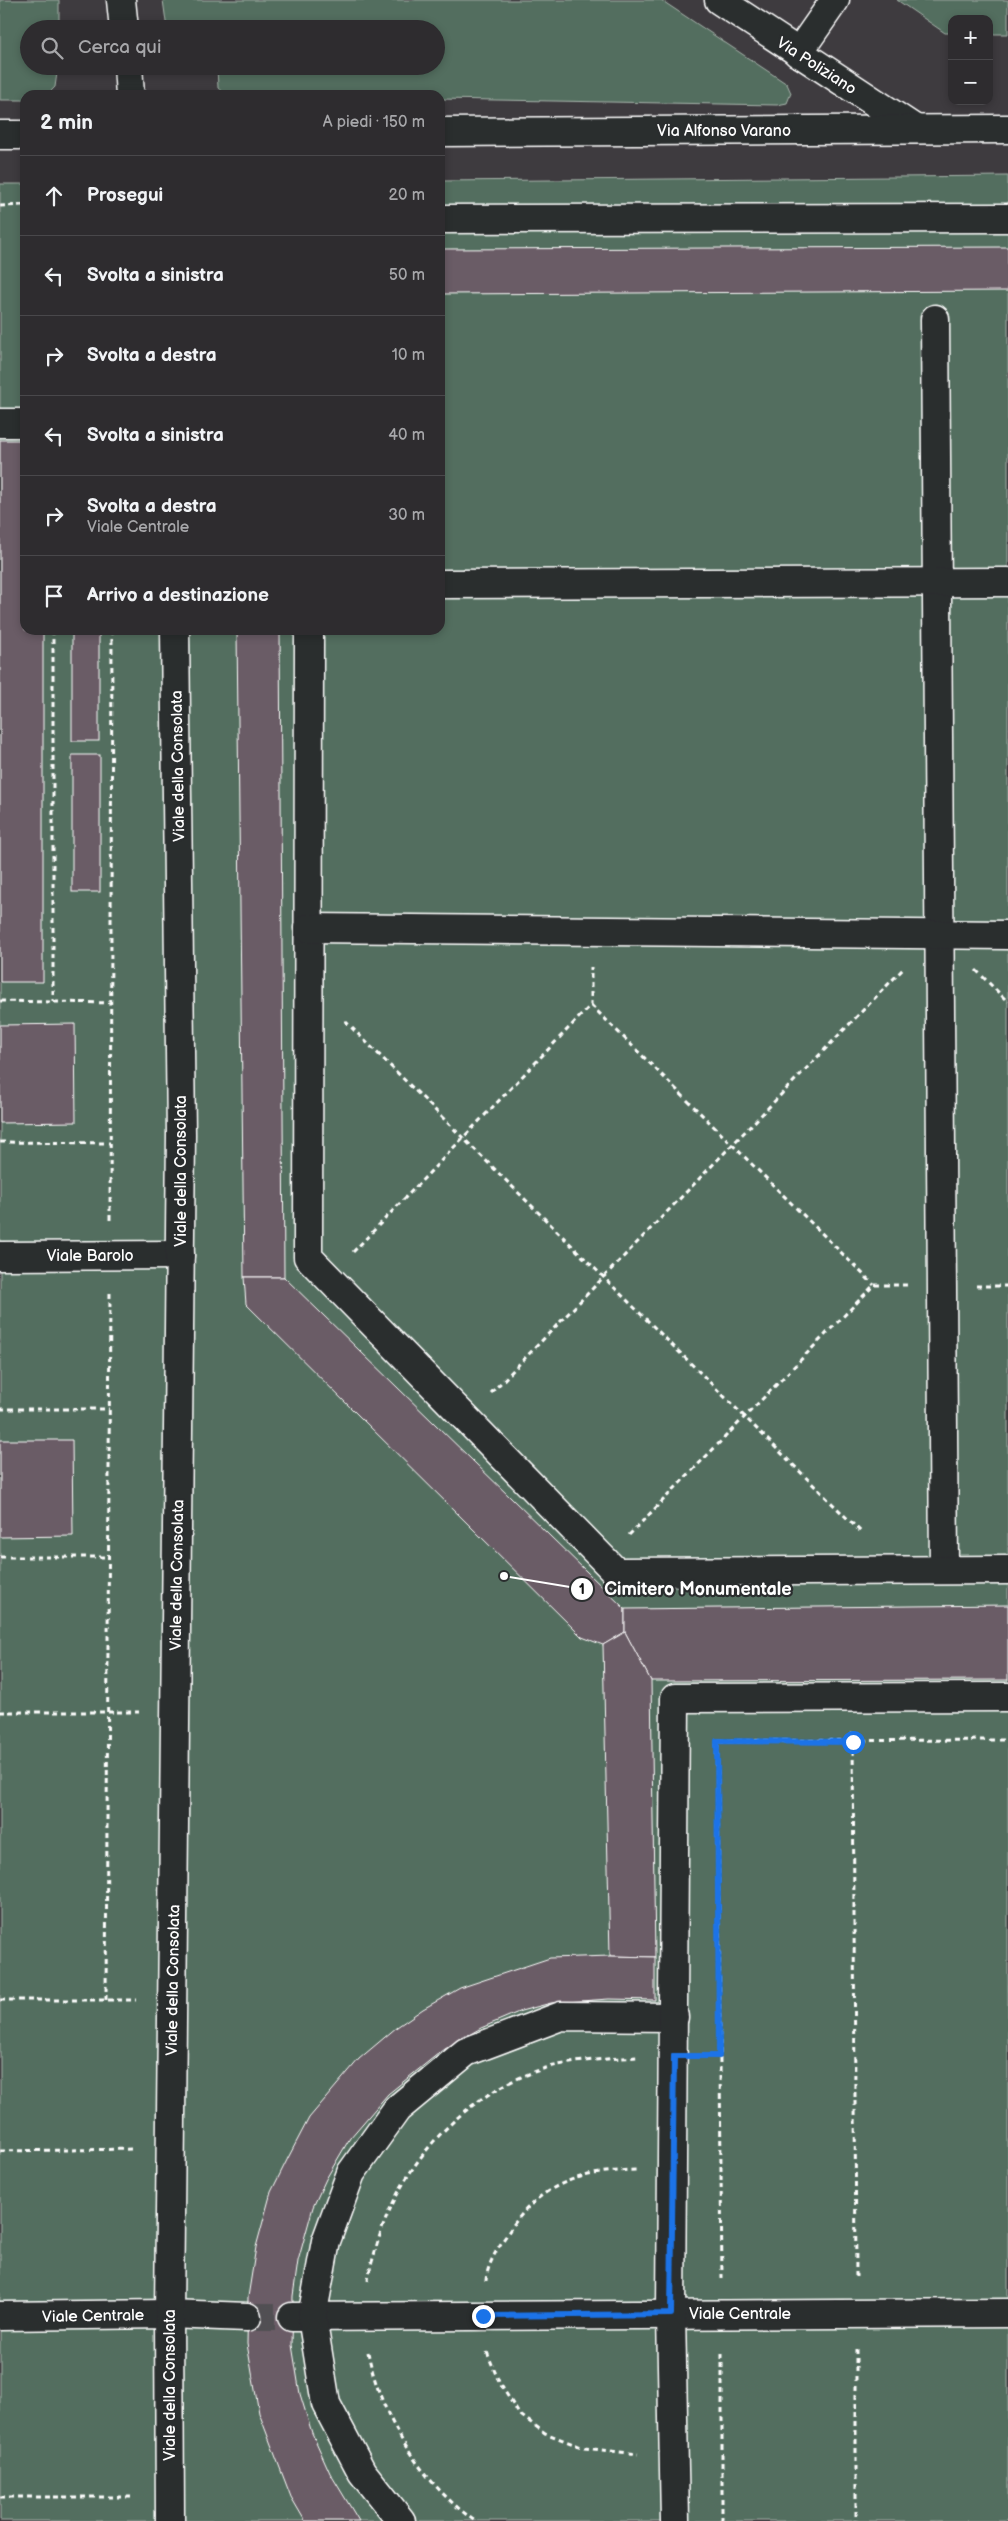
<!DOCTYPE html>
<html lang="it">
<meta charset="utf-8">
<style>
:root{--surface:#2e2c2f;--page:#363437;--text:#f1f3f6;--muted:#a7a7aa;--line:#49484b}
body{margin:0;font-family:"Balsamiq Sans",sans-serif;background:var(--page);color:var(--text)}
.controls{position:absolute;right:15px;top:15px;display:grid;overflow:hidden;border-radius:10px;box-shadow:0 2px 8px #0003}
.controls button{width:45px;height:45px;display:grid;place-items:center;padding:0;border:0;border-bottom:1px solid var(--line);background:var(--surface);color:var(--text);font:25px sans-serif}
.stop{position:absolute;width:15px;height:15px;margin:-11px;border:4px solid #1a73e8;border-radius:50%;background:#fff}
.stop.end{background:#1a73e8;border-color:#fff;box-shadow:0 1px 5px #0008}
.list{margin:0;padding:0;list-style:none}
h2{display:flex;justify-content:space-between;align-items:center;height:65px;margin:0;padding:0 20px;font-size:21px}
h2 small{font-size:16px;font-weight:400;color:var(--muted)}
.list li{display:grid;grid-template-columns:32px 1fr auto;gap:15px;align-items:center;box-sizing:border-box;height:80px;padding:0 20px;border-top:1px solid var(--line)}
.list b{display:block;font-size:19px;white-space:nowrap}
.list p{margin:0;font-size:16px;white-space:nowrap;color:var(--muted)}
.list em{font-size:16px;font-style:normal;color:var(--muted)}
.icon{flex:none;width:28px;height:28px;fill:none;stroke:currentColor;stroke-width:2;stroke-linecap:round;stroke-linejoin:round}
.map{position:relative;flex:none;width:1008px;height:2521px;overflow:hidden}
.search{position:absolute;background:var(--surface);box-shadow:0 2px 8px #0003;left:20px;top:20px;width:425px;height:55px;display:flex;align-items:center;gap:12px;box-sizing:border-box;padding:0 18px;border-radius:28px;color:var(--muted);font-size:19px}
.panel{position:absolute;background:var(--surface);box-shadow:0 2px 8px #0003;left:20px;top:90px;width:425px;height:545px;border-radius:15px}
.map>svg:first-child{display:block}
</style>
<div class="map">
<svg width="1008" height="2521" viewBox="0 0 1008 2521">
<rect width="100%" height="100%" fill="#3e3b3f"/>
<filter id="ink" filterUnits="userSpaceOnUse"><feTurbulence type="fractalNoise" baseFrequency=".02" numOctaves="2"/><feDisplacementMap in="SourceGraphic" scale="10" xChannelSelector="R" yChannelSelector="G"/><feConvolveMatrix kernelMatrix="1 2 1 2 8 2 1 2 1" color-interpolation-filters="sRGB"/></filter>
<g filter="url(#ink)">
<!-- green -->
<g fill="#536e5e" stroke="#a9b6ae">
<polygon points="0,0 59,0 59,29 29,29 29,66 58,66 55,87 48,94 25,95 25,100 0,100"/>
<polygon points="163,0 661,0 787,84 791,93 787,103 777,105 440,99 440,95 226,95 218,88 217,66 436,66 436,29 167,29"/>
<polygon points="897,0 1008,0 1008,34 989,34 989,19 952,19 952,33 945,33"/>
<polygon points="1008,176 1008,2521 0,2521 0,184 25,184 25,630 440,630 440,181"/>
</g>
<!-- building -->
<g fill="#6b5b66" stroke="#fff">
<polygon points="1008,247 1008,291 440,294 440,249"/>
<polygon points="0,440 25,440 25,630 43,630 43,982 0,982"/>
<rect x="72" y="630" width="27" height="111"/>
<polygon points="237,630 280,630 284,1277 244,1277"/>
<rect x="72" y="755" width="28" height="137"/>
<polygon points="75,1024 76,1122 0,1123 0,1025"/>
<polygon points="244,1277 284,1277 625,1609 625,1632 603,1645 582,1637 246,1304"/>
<polygon points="0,1440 72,1440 73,1536 0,1537"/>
<polygon points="1008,1605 1008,1680 651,1681 625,1632 625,1609"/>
<polygon points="625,1632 651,1681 655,1957 610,1956 603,1645"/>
<polygon points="610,1956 655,1957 655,2000 609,1999 551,2003 521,2011 481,2028 444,2049 388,2094 350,2138 326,2179 313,2207 298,2261 293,2296 292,2345 300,2394 312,2433 330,2473 359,2521 305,2521 291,2497 259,2413 247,2344 248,2297 256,2247 271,2192 288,2158 309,2118 359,2059 397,2027 423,2009 460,1988 550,1958"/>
</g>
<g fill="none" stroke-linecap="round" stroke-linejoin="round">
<!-- street-tunnel -->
<polyline stroke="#514f52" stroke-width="28" stroke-dasharray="28 14" stroke-linecap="butt" points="247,2317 292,2317"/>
<defs>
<g id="street">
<polyline points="121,0 124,29"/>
<polyline points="719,0 915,129"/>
<polyline points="798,53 835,0"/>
<polyline points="128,66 130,95"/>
<polyline points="440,132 1008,129"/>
<polyline points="0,135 25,135"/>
<polyline points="440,219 1008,218"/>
<polyline points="935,319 944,1569"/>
<polyline points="0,423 25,423"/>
<polyline points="440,584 1008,582"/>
<polyline points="309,630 308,1257 616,1572 1008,1570"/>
<polyline points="308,928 1008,935"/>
<polyline points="0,1256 180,1255"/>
<polyline points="0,2316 169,2314 247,2317"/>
<polyline points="292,2317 1008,2313"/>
<polyline points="170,2521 169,2314 181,1134 175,630"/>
<polyline points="401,2521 362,2472 326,2404 312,2317 326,2241 351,2173 397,2109 466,2052 561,2016 674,2017"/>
<polyline points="675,2521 671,2314 675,1698 1008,1697"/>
</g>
</defs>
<!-- street casing -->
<use href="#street" stroke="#fff" stroke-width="31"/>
<!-- path -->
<g stroke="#fff" stroke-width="3" stroke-dasharray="5 4" stroke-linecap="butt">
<polyline points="0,206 25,205"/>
<polyline points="53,630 53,1001"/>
<polyline points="976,970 1008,1002"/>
<polyline points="0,1001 111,1003"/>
<polyline points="591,1005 874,1285"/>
<polyline points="345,1021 863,1534"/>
<polyline points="0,1142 110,1143"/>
<polyline points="110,1220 112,630"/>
<polyline points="353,1252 591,1005 591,967"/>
<polyline points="976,1286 1008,1286"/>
<polyline points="491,1393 903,969"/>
<polyline points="0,1409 109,1409"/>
<polyline points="629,1535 874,1285 907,1285"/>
<polyline points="0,1557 110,1557"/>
<polyline points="0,1712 139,1712"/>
<polyline points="853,1732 856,2278"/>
<polyline points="0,2000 136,2000"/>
<polyline points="106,2000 110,1291"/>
<polyline points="0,2151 135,2149"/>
<polyline points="722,2279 717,1741 1008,1740"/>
<path d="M368,2281C369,2270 373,2259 376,2248C399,2165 463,2093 546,2068C575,2060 608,2059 637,2057"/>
<path d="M486,2281C487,2265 497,2249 506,2236C538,2184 578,2171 638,2170"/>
<polyline points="856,2349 856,2521"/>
<path d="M368,2352C380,2416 421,2483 475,2521"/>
<polyline points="487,2352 499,2382 519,2414 545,2433 584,2448 638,2454"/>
<polyline points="0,2497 134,2497"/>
<polyline points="722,2521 722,2350"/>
</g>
<!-- street -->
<use href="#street" stroke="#2a2d2e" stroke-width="28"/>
</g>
</g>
<g fill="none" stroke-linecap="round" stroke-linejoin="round" filter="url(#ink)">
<!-- route -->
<polyline stroke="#1a73e8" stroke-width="6" points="483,2316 671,2314 674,2056 719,2056 717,1741 853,1742"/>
</g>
<g text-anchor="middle" stroke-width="4.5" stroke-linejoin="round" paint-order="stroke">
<!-- street labels -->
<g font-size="16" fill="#fff" stroke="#2a2d2e">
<text transform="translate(817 65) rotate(33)" y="6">Via Poliziano</text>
<text x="724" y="136">Via Alfonso Varano</text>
<text transform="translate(177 766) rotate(-91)" y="6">Viale della Consolata</text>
<text transform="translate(180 1171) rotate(-90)" y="6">Viale della Consolata</text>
<text x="90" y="1261">Viale Barolo</text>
<text transform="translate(176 1575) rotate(-89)" y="6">Viale della Consolata</text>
<text transform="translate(172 1980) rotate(-89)" y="6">Viale della Consolata</text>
<text x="740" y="2319">Viale Centrale</text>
<text transform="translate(93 2315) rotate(-1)" y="6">Viale Centrale</text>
<text transform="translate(169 2385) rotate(-90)" y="6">Viale della Consolata</text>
</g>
</g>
<!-- callouts -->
<path fill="none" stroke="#fff" stroke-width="2" d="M504 1576L582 1589"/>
<g fill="#fff" stroke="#2a2d2e" stroke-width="2">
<circle cx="504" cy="1576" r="5"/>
<circle cx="582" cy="1589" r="12"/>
</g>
<g font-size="15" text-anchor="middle" font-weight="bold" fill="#111">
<text x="582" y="1594">1</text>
</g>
<g font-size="18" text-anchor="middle" font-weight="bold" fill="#fff" stroke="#2a2d2e" stroke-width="4.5" stroke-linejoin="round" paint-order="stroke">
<text x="698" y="1595">Cimitero Monumentale</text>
</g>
</svg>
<div class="controls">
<button>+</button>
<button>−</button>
</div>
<div class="stop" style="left:853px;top:1742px"></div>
<div class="stop end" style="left:483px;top:2316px"></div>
<div class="search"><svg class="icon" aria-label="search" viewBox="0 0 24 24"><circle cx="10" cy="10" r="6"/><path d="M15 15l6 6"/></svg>Cerca qui</div>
<section class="panel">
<h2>2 min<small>A piedi · 150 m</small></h2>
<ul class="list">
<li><svg class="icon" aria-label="ahead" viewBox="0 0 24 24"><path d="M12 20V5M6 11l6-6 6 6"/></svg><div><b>Prosegui</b></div><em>20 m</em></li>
<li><svg class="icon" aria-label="left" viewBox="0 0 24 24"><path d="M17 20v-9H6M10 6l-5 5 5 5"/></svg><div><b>Svolta a sinistra</b></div><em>50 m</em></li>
<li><svg class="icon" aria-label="right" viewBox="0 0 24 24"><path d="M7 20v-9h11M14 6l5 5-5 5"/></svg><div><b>Svolta a destra</b></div><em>10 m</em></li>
<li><svg class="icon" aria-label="left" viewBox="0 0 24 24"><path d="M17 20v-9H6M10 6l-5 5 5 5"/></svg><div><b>Svolta a sinistra</b></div><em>40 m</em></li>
<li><svg class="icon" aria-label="right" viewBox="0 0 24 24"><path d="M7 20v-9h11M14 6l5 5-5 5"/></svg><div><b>Svolta a destra</b><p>Viale Centrale</p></div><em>30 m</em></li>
<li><svg class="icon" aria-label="arrive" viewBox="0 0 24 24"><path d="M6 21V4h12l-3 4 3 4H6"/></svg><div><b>Arrivo a destinazione</b></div></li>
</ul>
</section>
</div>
